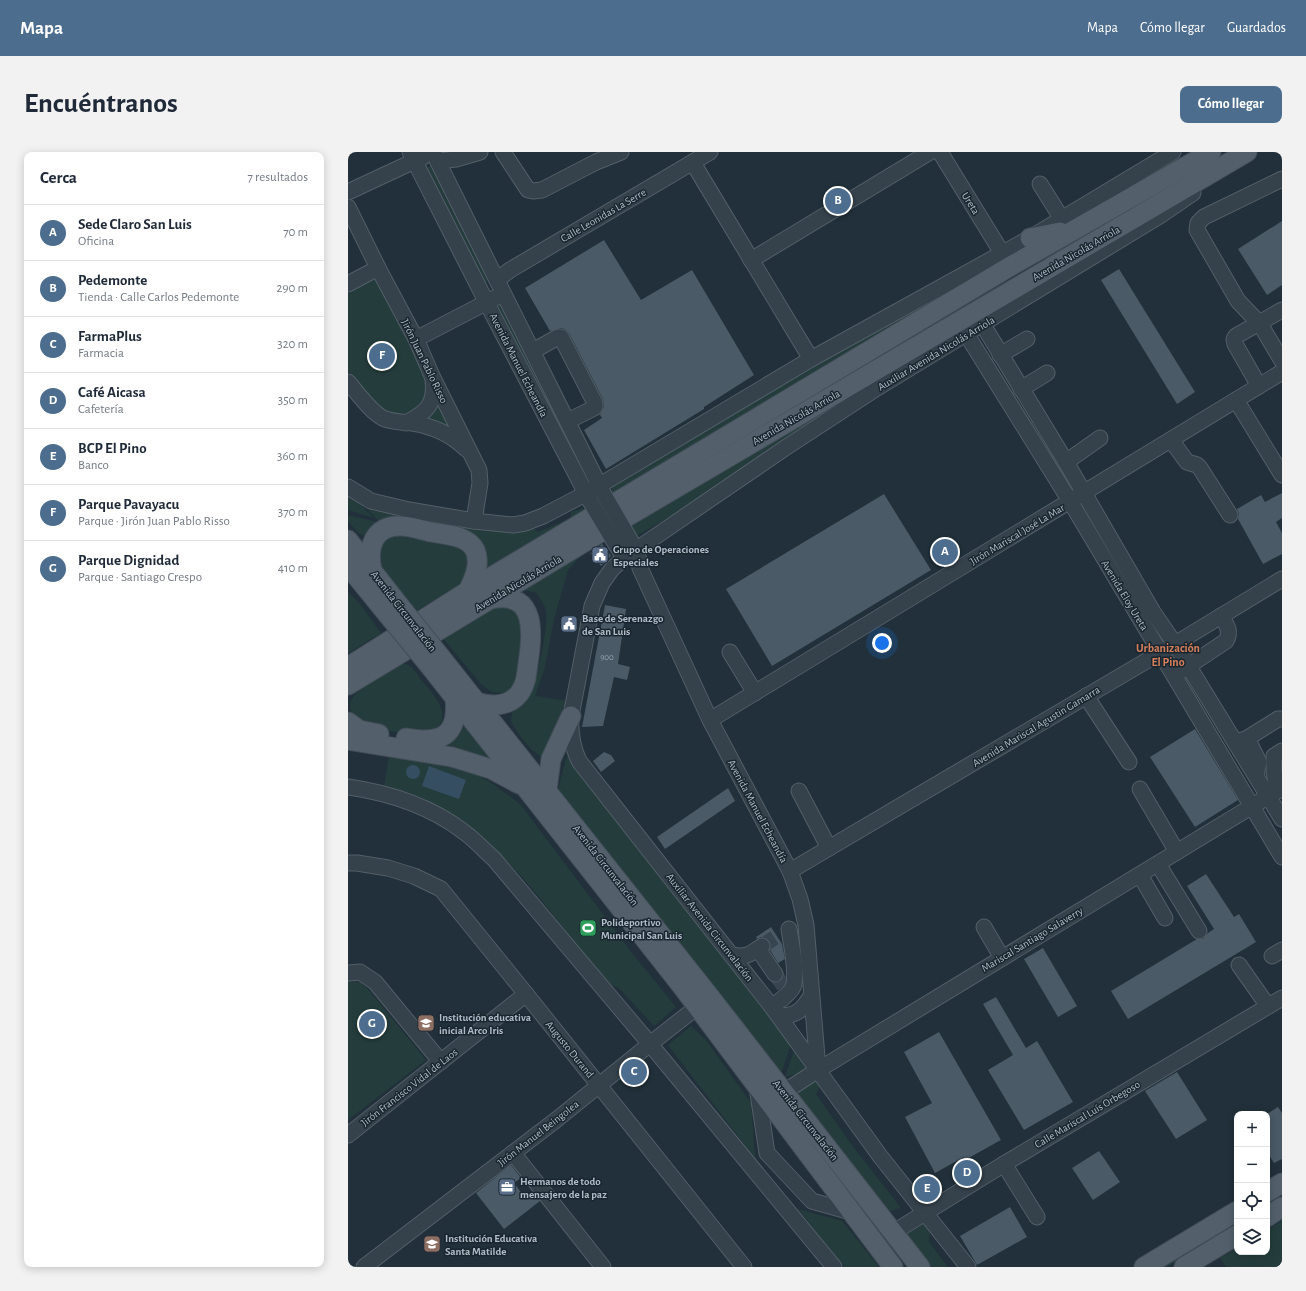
<!DOCTYPE html>
<html lang="es">
<meta charset="utf-8">
<style>
:root{--surface:#fff;--page:#f2f2f3;--text:#1f2937;--muted:#747a83;--line:#e0e1e3;--accent:#4c6d8e}
body{margin:0;font-family:"Alegreya Sans",sans-serif;background:var(--page);color:var(--text)}
.controls{position:absolute;right:12px;bottom:12px;display:grid;overflow:hidden;border-radius:8px;box-shadow:0 2px 10px #0003}
.controls button{width:36px;height:36px;display:grid;place-items:center;padding:0;border:0;border-bottom:1px solid var(--line);background:var(--surface);color:var(--text);font:20px sans-serif}
.you{position:absolute;left:534px;top:491px;width:14px;height:14px;margin:-10px;border:3px solid #fff;border-radius:50%;background:#1a73e8;box-shadow:0 0 0 6px #1a73e833}
.badge{display:grid;place-items:center;width:26px;height:26px;border-radius:50%;background:var(--accent);color:#fff;font-size:13px;font-weight:700}
.pin{position:absolute;translate:-50% -50%;border:2px solid #fff;box-shadow:0 1px 4px #0006}
.list{margin:0;padding:0;list-style:none}
h2{display:flex;justify-content:space-between;align-items:center;height:52px;margin:0;padding:0 16px;font-size:17px}
h2 small{font-size:13px;font-weight:400;color:var(--muted)}
.list li{display:grid;grid-template-columns:26px 1fr auto;gap:12px;align-items:center;box-sizing:border-box;height:56px;padding:0 16px;border-top:1px solid var(--line)}
.list b{display:block;font-size:15px;white-space:nowrap}
.list p{margin:0;font-size:13px;white-space:nowrap;color:var(--muted)}
.list em{font-size:13px;font-style:normal;color:var(--muted)}
.icon{flex:none;width:22px;height:22px;fill:none;stroke:currentColor;stroke-width:2;stroke-linecap:round;stroke-linejoin:round}
.map{position:relative;flex:none;width:934px;height:1115px;overflow:hidden;border-radius:8px}
header{display:flex;align-items:center;gap:24px;box-sizing:border-box;height:56px;padding:0 20px;background:var(--accent);color:#fff}
header strong{font-size:19px}
nav{display:flex;gap:22px;margin-inline-start:auto;font-size:14px}
.intro{display:flex;align-items:center;justify-content:space-between;box-sizing:border-box;height:96px;padding:0 24px}
h1{margin:0;font-size:28px}
.button{padding:10px 18px;border-radius:8px;background:var(--accent);color:#fff;font-size:14px;font-weight:700}
main{display:flex;gap:24px;padding:0 24px}
aside{flex:1;background:var(--surface);border-radius:8px;box-shadow:0 2px 10px #0003}
.map>svg:first-child{display:block}
</style>
<header>
<strong>Mapa</strong>
<nav><a>Mapa</a><a>Cómo llegar</a><a>Guardados</a></nav>
</header>
<div class="intro"><h1>Encuéntranos</h1><a class="button">Cómo llegar</a></div>
<main>
<aside>
<h2>Cerca<small>7 resultados</small></h2>
<ul class="list">
<li><span class="badge">A</span><div><b>Sede Claro San Luis</b><p>Oficina</p></div><em>70 m</em></li>
<li><span class="badge">B</span><div><b>Pedemonte</b><p>Tienda · Calle Carlos Pedemonte</p></div><em>290 m</em></li>
<li><span class="badge">C</span><div><b>FarmaPlus</b><p>Farmacia</p></div><em>320 m</em></li>
<li><span class="badge">D</span><div><b>Café Aicasa</b><p>Cafetería</p></div><em>350 m</em></li>
<li><span class="badge">E</span><div><b>BCP El Pino</b><p>Banco</p></div><em>360 m</em></li>
<li><span class="badge">F</span><div><b>Parque Pavayacu</b><p>Parque · Jirón Juan Pablo Risso</p></div><em>370 m</em></li>
<li><span class="badge">G</span><div><b>Parque Dignidad</b><p>Parque · Santiago Crespo</p></div><em>410 m</em></li>
</ul>
</aside>
<div class="map">
<svg width="934" height="1115" viewBox="0 0 934 1115">
<rect width="100%" height="100%" fill="#21303a"/>
<!-- green -->
<g fill="#243d3c">
<polygon points="84,13 141,129 136,131 78,16"/>
<polygon points="27,128 32,130 38,141 78,224 81,238 75,255 52,266 33,257 0,219 0,142 21,129"/>
<polygon points="595,140 597,143 264,342 264,333 427,233"/>
<polygon points="154,151 236,319 236,322 148,153"/>
<polygon points="517,235 326,362 285,386 277,373"/>
<polygon points="88,247 107,277 69,268"/>
<polygon points="0,342 1,342 26,366 0,358"/>
<polygon points="7,343 184,375 190,380 223,366 223,360 235,356 237,360 136,419 136,399 43,368 30,369"/>
<polygon points="0,363 33,371 19,384 11,382 0,369"/>
<polygon points="42,382 111,391 123,406 116,427 109,434 69,458 35,418 31,408 31,395"/>
<path d="M240,395L220,418L206,467L197,515L187,544L220,549L216,565L196,605C185,603 168,580 163,569C163,556 174,549 182,539C190,526 200,476 198,460C198,454 192,447 189,441L172,437Z"/>
<polygon points="0,440 12,452 33,481 0,501"/>
<polygon points="151,452 173,460 174,529 157,544 156,541 144,540 133,532 94,485"/>
<path d="M54,511C64,512 69,522 74,529C83,539 104,562 90,575L92,580L64,583L38,578L19,574L4,562C3,559 2,555 2,552C5,537 41,519 54,511Z"/>
<path d="M118,567L161,622L82,595C104,593 112,589 118,567Z"/>
<polygon points="219,603 443,892 432,925 210,638"/>
<path d="M41,604L103,615L128,622L145,632L172,652L288,806L328,855L306,874L271,836L255,829C204,762 153,683 74,646C62,640 49,638 36,634Z"/>
<polygon points="0,829 11,830 19,836 78,908 0,968"/>
<polygon points="343,874 358,888 403,951 407,1006 320,893"/>
<polygon points="446,899 459,919 437,925"/>
<polygon points="468,927 472,934 468,942 503,992 553,1056 539,1060 449,944 451,938"/>
<polygon points="450,1057 494,1069 531,1115 497,1115"/>
<polygon points="889,1062 889,1072 819,1115 804,1115"/>
<polygon points="934,1069 934,1115 878,1115 872,1106 889,1096 889,1100 919,1100 919,1078"/>
<polygon points="577,1071 582,1079 581,1090 600,1115 580,1115 556,1084"/>
</g>
<!-- water -->
<g fill="#354e62">
<circle cx="65" cy="620" r="7"/>
<polygon points="81,614 118,628 111,647 74,634"/>
</g>
<!-- building -->
<g fill="#4a5a66">
<polygon points="934,69 934,133 919,143 890,97"/>
<polygon points="256,88 293,148 344,118 406,223 356,255 356,257 258,317 236,278 254,266 252,263 256,255 255,247 221,181 217,177 213,176 202,179 177,136"/>
<polygon points="771,117 847,240 829,252 753,128"/>
<polygon points="934,341 934,366 928,370 934,381 934,402 915,412 890,367 891,362 889,357 913,343 917,350"/>
<polygon points="536,342 583,418 424,514 378,437"/>
<polygon points="254,392 263,404 253,414 242,401"/>
<polygon points="257,453 278,457 270,512 282,515 279,528 266,525 255,574 234,575"/>
<polygon points="847,577 890,648 847,675 802,605"/>
<polygon points="256,600 263,603 267,609 253,620 245,609"/>
<polygon points="380,636 387,649 317,697 309,685"/>
<polygon points="858,722 886,765 891,762 908,790 780,867 763,839 849,787 855,787 860,781 866,777 839,734"/>
<polygon points="423,775 434,792 437,807 430,811 422,798 423,793 421,788 417,786 413,785 409,787 408,785"/>
<polygon points="695,796 729,854 710,865 676,807"/>
<polygon points="435,826 437,829 437,832 430,838 424,830 432,830"/>
<polygon points="648,845 678,896 689,889 725,950 676,978 640,918 665,903 635,852"/>
<polygon points="591,880 653,988 617,1008 616,1005 587,1021 557,965 584,951 556,900"/>
<polygon points="829,920 859,968 828,987 797,939"/>
<polygon points="930,955 934,961 934,1007 926,1011 919,1000 919,962"/>
<polygon points="751,999 772,1030 745,1048 724,1016"/>
<polygon points="163,1013 173,1026 166,1031 175,1043 185,1040 192,1049 156,1077 128,1041"/>
<polygon points="662,1055 679,1085 629,1113 612,1084"/>
</g>
<g fill="none" stroke-linecap="round" stroke-linejoin="round">
<!-- minor-tunnel -->
<g stroke="#36454f" stroke-width="15" stroke-dasharray="15 8" stroke-linecap="butt">
<polyline points="414,794 429,784"/>
<polyline points="427,822 437,836"/>
</g>
<defs>
<g id="minor">
<polyline points="62,0 145,163 242,349"/>
<polyline points="85,0 255,341"/>
<polyline points="155,0 180,38 185,39 194,38 248,10 273,0"/>
<polyline points="592,0 654,101"/>
<polyline points="90,9 108,7 132,0"/>
<polyline points="345,11 463,207"/>
<polyline points="934,27 856,65 850,71 849,78 890,149 912,172 934,209"/>
<polyline points="692,32 714,67"/>
<polyline points="0,40 75,5"/>
<polyline points="0,55 30,116 68,187 84,224 131,318 132,331 126,369"/>
<polyline points="403,108 582,0"/>
<polyline points="149,128 162,118 362,0"/>
<polyline points="0,132 30,116"/>
<polyline points="635,173 718,310 805,460 827,492 934,667"/>
<polyline points="619,183 722,349 934,705"/>
<polyline points="68,187 147,146"/>
<polyline points="185,199 210,185 213,185 247,251 247,255 246,256 220,269"/>
<polyline points="652,203 679,187"/>
<path d="M0,230C9,240 24,262 37,267C45,270 55,270 64,271C84,274 103,282 118,297"/>
<polyline points="911,234 887,192 886,187 888,184 934,158"/>
<polyline points="673,237 699,221"/>
<polyline points="888,248 934,323"/>
<path d="M58,271C79,260 88,252 85,227"/>
<polyline points="823,288 839,310 849,313 852,316 882,363"/>
<polyline points="718,310 752,286"/>
<polyline points="0,335 23,349 61,358 126,369 165,373 177,371 195,364 237,342 463,207 682,86 825,0"/>
<polyline points="284,391 289,398 292,416 362,568 442,719 452,747 458,773 470,917"/>
<polyline points="382,500 407,541"/>
<path d="M833,519L878,489C884,479 878,472 873,464"/>
<polyline points="738,544 781,610"/>
<polyline points="362,568 934,220"/>
<polyline points="898,587 930,567 934,567"/>
<polyline points="887,590 898,587 900,588 911,610 908,623"/>
<path d="M0,635C42,641 82,654 116,680C127,688 136,698 146,707L302,892L486,1115"/>
<polyline points="792,637 829,700"/>
<polyline points="451,639 481,696"/>
<polyline points="929,639 926,618 926,604 934,599"/>
<polyline points="0,711 9,711 40,716 66,724 93,737 178,842 396,1115"/>
<polyline points="810,712 851,779"/>
<polyline points="442,719 827,492 934,427"/>
<polyline points="792,723 817,766"/>
<polyline points="636,775 654,806"/>
<polyline points="410,797 427,822"/>
<path d="M384,803C398,806 403,802 414,794"/>
<polyline points="924,804 934,798"/>
<polyline points="891,813 920,854"/>
<polyline points="0,821 12,820 27,830 93,910"/>
<path d="M424,855C430,850 442,842 445,835C450,822 443,791 441,777"/>
<path d="M431,864C449,864 454,858 463,844"/>
<polyline points="409,935 419,1001 464,1049 503,1060"/>
<polyline points="436,940 470,918 934,636"/>
<polyline points="0,983 178,842"/>
<polyline points="165,1001 255,1115"/>
<polyline points="656,1012 689,1065"/>
<polyline points="546,1080 656,1012 934,846"/>
<polyline points="16,1115 208,968 302,892 358,848"/>
<path d="M620,1115L532,1004L424,855L231,609C224,594 222,580 223,564L244,454L254,431L264,417L276,406L440,294L529,236L813,63L845,41"/>
</g>
<g id="major">
<polyline points="682,86 712,80"/>
<polyline points="0,388 51,453"/>
<polyline points="0,414 40,463"/>
<path d="M24,419C19,396 25,373 53,374C63,374 73,378 83,380C98,383 119,383 127,398C133,412 126,427 120,439"/>
<polyline points="91,503 362,845 572,1115"/>
<polyline points="81,513 333,833 545,1115"/>
<polyline points="0,515 120,439 661,115 863,0"/>
<polyline points="0,533 253,380 899,0"/>
<path d="M128,550C152,557 172,552 178,526C182,495 196,437 143,447"/>
<polyline points="0,570 11,578 31,582"/>
<path d="M58,586C92,592 111,585 107,546"/>
<polyline points="0,588 104,605 143,617 171,632"/>
<polyline points="199,638 203,607 223,564"/>
<polyline points="919,1040 934,1031"/>
<polyline points="919,1065 934,1055"/>
<polyline points="796,1115 889,1059"/>
<polyline points="836,1115 889,1083"/>
</g>
</defs>
<!-- minor casing -->
<use href="#minor" stroke="#535f68" stroke-width="17"/>
<!-- major casing -->
<use href="#major" stroke="#414d57" stroke-width="21"/>
<!-- minor -->
<use href="#minor" stroke="#35414b" stroke-width="15"/>
<!-- major -->
<use href="#major" stroke="#53606b" stroke-width="19"/>
<defs>
<g id="minor-bridge">
<polyline points="255,341 284,391"/>
<polyline points="242,349 273,401"/>
</g>
<g id="major-bridge">
<polyline points="51,453 91,503"/>
<polyline points="40,463 81,513"/>
</g>
</defs>
<!-- minor-bridge casing -->
<use href="#minor-bridge" stroke="#535f68" stroke-width="17" stroke-linecap="butt"/>
<!-- major-bridge casing -->
<use href="#major-bridge" stroke="#414d57" stroke-width="21" stroke-linecap="butt"/>
<!-- minor-bridge -->
<use href="#minor-bridge" stroke="#35414b" stroke-width="15"/>
<!-- major-bridge -->
<use href="#major-bridge" stroke="#53606b" stroke-width="19"/>
</g>
<!-- icons -->
<defs>
<symbol id="civic-square" viewBox="-11 -11 22 22"><rect x="-9" y="-9" width="18" height="18" rx="4" fill="#5c6f8a" stroke="#1a262f"/><path d="M-.6-6.5H3V-4.5H.6V-3L4-1V1h2V6H-6V1h2V-1L-.6-3ZM-1.2 2.5V6h2.4V2.5Z" fill="#fff"/></symbol>
<symbol id="stadium-square" viewBox="-11 -11 22 22"><rect x="-9" y="-9" width="18" height="18" rx="4" fill="#2e9e5b" stroke="#1a262f"/><path d="M0-5a6.5 5 0 1 0 0 10a6.5 5 0 1 0 0-10ZM-3.5-1.8h7v3.6h-7Z" fill="#fff"/></symbol>
<symbol id="school-square" viewBox="-11 -11 22 22"><rect x="-9" y="-9" width="18" height="18" rx="4" fill="#8d6e63" stroke="#1a262f"/><path d="M0-5L7-2L0 1L-7-2ZM-4 1L0 2.5L4 1V4Q0 6-4 4Z" fill="#fff"/></symbol>
<symbol id="office-square" viewBox="-11 -11 22 22"><rect x="-9" y="-9" width="18" height="18" rx="4" fill="#5c6f8a" stroke="#1a262f"/><path d="M-6-3h4V-5.5h4V-3h4V5H-6ZM-1-4.5V-3h2v-1.5ZM-6 0V1H6V0Z" fill="#fff"/></symbol>
</defs>
<g fill-rule="evenodd">
<use href="#civic-square" x="242" y="393" width="20" height="20"/>
<use href="#civic-square" x="211" y="462" width="20" height="20"/>
<use href="#stadium-square" x="230" y="766" width="20" height="20"/>
<use href="#school-square" x="68" y="861" width="20" height="20"/>
<use href="#office-square" x="149" y="1025" width="20" height="20"/>
<use href="#school-square" x="74" y="1082" width="20" height="20"/>
</g>
<g text-anchor="middle" stroke-width="3" stroke-linejoin="round" paint-order="stroke">
<!-- number labels -->
<g font-size="9" fill="#96a4af">
<text x="259" y="508">900</text>
</g>
<!-- street labels -->
<g font-size="11" fill="#b0bcc7" stroke="#1a262f">
<text transform="translate(623 51) rotate(58)" y="4">Ureta</text>
<text transform="translate(255 63) rotate(-30)" y="4">Calle Leonidas La Serre</text>
<text transform="translate(728 101) rotate(-30)" y="4">Avenida Nicolás Arriola</text>
<text transform="translate(588 201) rotate(-31)" y="4">Auxiliar Avenida Nicolás Arriola</text>
<text transform="translate(77 209) rotate(64)" y="4">Jirón Juan Pablo Risso</text>
<text transform="translate(171 213) rotate(63)" y="4">Avenida Manuel Echeandía</text>
<text transform="translate(448 265) rotate(-30)" y="4">Avenida Nicolás Arriola</text>
<text transform="translate(669 382) rotate(-31)" y="4">Jirón Mariscal José La Mar</text>
<text transform="translate(170 431) rotate(-31)" y="4">Avenida Nicolás Arriola</text>
<text transform="translate(777 443) rotate(59)" y="4">Avenida Eloy Ureta</text>
<text transform="translate(56 459) rotate(52)" y="4">Avenida Circunvalación</text>
<text transform="translate(688 574) rotate(-31)" y="4">Avenida Mariscal Agustin Gamarra</text>
<text transform="translate(410 659) rotate(62)" y="4">Avenida Manuel Echeandía</text>
<text transform="translate(258 713) rotate(52)" y="4">Avenida Circunvalación</text>
<text transform="translate(362 775) rotate(52)" y="4">Auxiliar Avenida Circunvalación</text>
<text transform="translate(684 787) rotate(-31)" y="4">Mariscal Santiago Salaverry</text>
<text transform="translate(222 897) rotate(51)" y="4">Augusto Durand</text>
<text transform="translate(61 935) rotate(-38)" y="4">Jirón Francisco Vidal de Laos</text>
<text transform="translate(739 962) rotate(-31)" y="4">Calle Mariscal Luís Orbegoso</text>
<text transform="translate(458 968) rotate(52)" y="4">Avenida Circunvalación</text>
<text transform="translate(190 981) rotate(-38)" y="4">Jirón Manuel Beingolea</text>
</g>
<!-- poi labels -->
<g font-size="11" font-weight="bold" fill="#b0bcc7" stroke="#1a262f" text-anchor="start">
<text x="265" y="401">Grupo de Operaciones<tspan x="265" dy="13">Especiales</tspan></text>
<text x="234" y="470">Base de Serenazgo<tspan x="234" dy="13">de San Luis</tspan></text>
<text x="253" y="774">Polideportivo<tspan x="253" dy="13">Municipal San Luis</tspan></text>
<text x="91" y="869">Institución educativa<tspan x="91" dy="13">inicial Arco Iris</tspan></text>
<text x="172" y="1033">Hermanos de todo<tspan x="172" dy="13">mensajero de la paz</tspan></text>
<text x="97" y="1090">Institución Educativa<tspan x="97" dy="13">Santa Matilde</tspan></text>
</g>
<!-- neighbourhood labels -->
<g font-size="12" font-weight="bold" fill="#d5805d" stroke="#1a262f">
<text x="820" y="500">Urbanización<tspan x="820" dy="14">El Pino</tspan></text>
</g>
</g>
</svg>
<div class="controls">
<button>+</button>
<button>−</button>
<button><svg class="icon" aria-label="locate" viewBox="0 0 24 24"><circle cx="12" cy="12" r="6"/><path d="M12 2v4M12 18v4M2 12h4M18 12h4"/></svg></button>
<button><svg class="icon" aria-label="layers" viewBox="0 0 24 24"><path d="M12 4l9 5-9 5-9-5zM3 14l9 5 9-5"/></svg></button>
</div>
<div class="you"></div>
<div class="pin badge" style="left:597px;top:400px">A</div>
<div class="pin badge" style="left:490px;top:49px">B</div>
<div class="pin badge" style="left:286px;top:920px">C</div>
<div class="pin badge" style="left:619px;top:1021px">D</div>
<div class="pin badge" style="left:579px;top:1037px">E</div>
<div class="pin badge" style="left:34px;top:204px">F</div>
<div class="pin badge" style="left:24px;top:872px">G</div>
</div>
</main>
